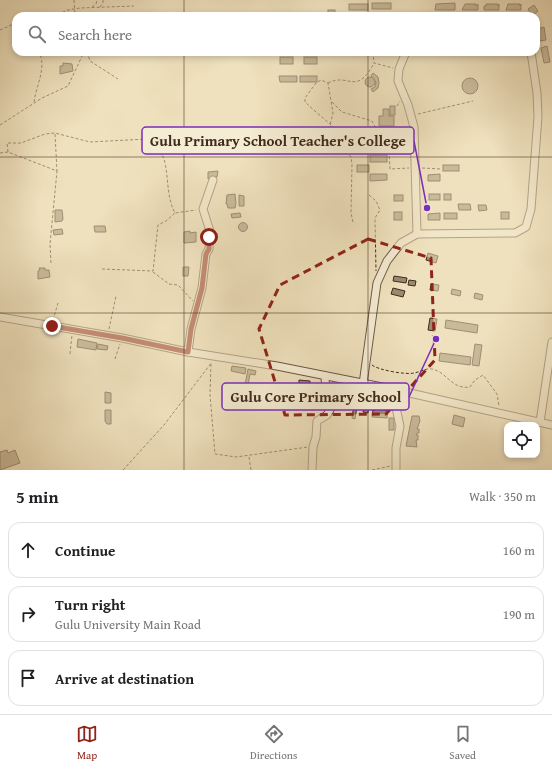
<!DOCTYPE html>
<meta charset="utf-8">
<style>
:root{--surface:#fff;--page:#f2f2f2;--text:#202124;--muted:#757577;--line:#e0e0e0;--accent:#8f2418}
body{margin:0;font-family:"Gentium Book Plus",serif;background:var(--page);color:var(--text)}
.controls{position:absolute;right:12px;bottom:12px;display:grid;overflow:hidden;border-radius:8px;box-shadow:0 2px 6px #0003}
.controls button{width:36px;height:36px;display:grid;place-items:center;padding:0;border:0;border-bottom:1px solid var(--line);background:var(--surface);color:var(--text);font:20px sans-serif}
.stop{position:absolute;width:12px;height:12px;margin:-9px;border:3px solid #8f2418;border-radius:50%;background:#fff}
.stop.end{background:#8f2418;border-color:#fff;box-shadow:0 1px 4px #0008}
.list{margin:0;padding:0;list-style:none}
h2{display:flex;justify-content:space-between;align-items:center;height:52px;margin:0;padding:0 16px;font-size:17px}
h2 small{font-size:13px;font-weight:400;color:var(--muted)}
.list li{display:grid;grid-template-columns:26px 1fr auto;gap:12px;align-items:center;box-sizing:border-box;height:56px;margin:0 8px 8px;padding:0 8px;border:1px solid var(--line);border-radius:12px}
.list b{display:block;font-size:15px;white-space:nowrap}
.list p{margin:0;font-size:13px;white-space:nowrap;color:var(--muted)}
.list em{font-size:13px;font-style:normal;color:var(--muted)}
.icon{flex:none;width:22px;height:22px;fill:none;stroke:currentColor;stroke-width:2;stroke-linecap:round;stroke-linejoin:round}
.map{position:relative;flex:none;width:552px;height:470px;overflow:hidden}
.search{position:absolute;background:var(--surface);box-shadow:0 2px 6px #0003;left:12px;right:12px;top:12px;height:44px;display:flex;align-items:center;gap:10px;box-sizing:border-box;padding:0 14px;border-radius:12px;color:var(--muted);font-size:15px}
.sheet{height:244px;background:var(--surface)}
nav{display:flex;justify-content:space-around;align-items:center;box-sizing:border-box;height:56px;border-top:1px solid var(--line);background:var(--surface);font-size:11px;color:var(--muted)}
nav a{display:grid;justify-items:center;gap:2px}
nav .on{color:var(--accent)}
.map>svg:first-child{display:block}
</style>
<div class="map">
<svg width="552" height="470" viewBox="0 0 552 470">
<rect width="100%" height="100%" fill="#efe1bd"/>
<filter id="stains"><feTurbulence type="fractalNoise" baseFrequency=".005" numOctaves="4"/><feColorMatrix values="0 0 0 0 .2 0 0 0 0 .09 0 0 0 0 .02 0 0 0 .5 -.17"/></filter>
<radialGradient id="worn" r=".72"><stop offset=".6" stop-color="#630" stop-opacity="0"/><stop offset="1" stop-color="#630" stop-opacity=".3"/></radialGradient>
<!-- building -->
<g fill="#9b8970" stroke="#3f2a1c">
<rect x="372" y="3" width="19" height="6"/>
<polygon points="455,3 455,10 435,10 436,4"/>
<rect x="349" y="4" width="19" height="6"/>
<polygon points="465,4 476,4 476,6 478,4 478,10 462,10"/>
<polygon points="486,4 498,4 498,6 499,4 499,10 484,10 484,6 486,6"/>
<polygon points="508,4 520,4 520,6 521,4 521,10 506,10"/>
<polygon points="534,5 538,11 532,16 528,9"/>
<rect x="328" y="10" width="7" height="6"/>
<polygon points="544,27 546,40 540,41 538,29"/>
<polygon points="547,46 550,62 544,63 541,48"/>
<rect x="280" y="57" width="13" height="7"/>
<rect x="304" y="57" width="13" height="7"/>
<polygon points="63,63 72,64 73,71 60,74 60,66 63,66"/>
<polygon points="373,73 378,77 379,83 378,88 373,92 371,89 375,87 376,82 371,76"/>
<polygon points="279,76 297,76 297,82 280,82"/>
<rect x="300" y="76" width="17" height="6"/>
<circle cx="370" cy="82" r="5"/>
<circle cx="470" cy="86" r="8"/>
<rect x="390" y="106" width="5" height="9"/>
<polygon points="383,109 389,109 389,116 394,116 394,126 379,126 379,116 383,116"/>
<rect x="370" y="155" width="17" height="7"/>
<rect x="357" y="165" width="12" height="7"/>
<rect x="443" y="165" width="16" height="6"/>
<polygon points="218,171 217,177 208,179 208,172"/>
<polygon points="370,174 387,174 387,180 370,181"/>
<polygon points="440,174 440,181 428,181 428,175"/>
<polygon points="235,194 236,203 235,208 228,208 227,204 226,204 227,195"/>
<rect x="429" y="194" width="11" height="6"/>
<rect x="444" y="194" width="7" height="6"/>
<polygon points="239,195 244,196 244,206 239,206"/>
<rect x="394" y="195" width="9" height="6"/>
<polygon points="458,204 470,204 471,210 459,210"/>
<polygon points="478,205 486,205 487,210 479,211"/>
<polygon points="55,210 62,210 63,219 62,221 55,222"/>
<rect x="394" y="212" width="8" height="8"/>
<rect x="501" y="212" width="8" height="7"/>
<polygon points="240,213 241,217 232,218 231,214"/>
<polygon points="440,213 440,220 428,220 428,214"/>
<rect x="444" y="213" width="13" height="6"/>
<circle cx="243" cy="227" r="4.5"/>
<polygon points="94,226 105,226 106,232 95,232"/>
<polygon points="62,229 63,234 54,235 53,230"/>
<polygon points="190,231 190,233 196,232 196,242 184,243 184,232"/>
<polygon points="428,253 438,256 436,263 426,260"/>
<polygon points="183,267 189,267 188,276 183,276"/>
<polygon points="39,268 45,268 45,270 49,270 50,277 38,279 38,271 40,270"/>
<polygon points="394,276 407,278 406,283 393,281"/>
<polygon points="409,280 416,281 415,286 408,285"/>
<polygon points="431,284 439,285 438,291 430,290"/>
<polygon points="393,288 405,291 403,297 391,294"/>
<polygon points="452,289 461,291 460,296 451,294"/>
<polygon points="475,293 483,295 482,300 474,298"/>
<polygon points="430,318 437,319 435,331 428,330"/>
<polygon points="446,320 478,325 477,333 445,328"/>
<polygon points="78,339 97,343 96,350 77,347"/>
<polygon points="98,344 108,346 107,350 97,349"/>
<polygon points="475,344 482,345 479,366 472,365"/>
<polygon points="440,353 471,357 470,365 439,361"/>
<polygon points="232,366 246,368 245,374 231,371"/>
<polygon points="248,369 256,371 255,375 250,374 248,385 245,385"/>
<polygon points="299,380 310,381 310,403 298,402"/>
<polygon points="356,390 370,392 368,413 363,412 365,400 358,400 355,419 352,418"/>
<polygon points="105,392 111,393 111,403 105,403"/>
<polygon points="376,407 388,411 387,418 372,417 373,410 376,410"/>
<polygon points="105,410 111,410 111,424 107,424 105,421"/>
<polygon points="454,415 465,418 463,427 452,424"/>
<polygon points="412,416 419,416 420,421 417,429 419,429 419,433 417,433 416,435 418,435 418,440 416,440 417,447 406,446"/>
<rect x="389" y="418" width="5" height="12"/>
<polygon points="7,450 8,453 15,450 20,463 0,470 0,452"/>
</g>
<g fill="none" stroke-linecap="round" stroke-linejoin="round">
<defs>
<g id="minor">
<polyline points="406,52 399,69 398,81 408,105 414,127 417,234"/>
<polyline points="0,317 122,338 188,352 277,366 392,389 552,425"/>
<polyline points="188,352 191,329 202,288 206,254 209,249 210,231 203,209 213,180"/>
<polyline points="363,384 377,283 387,261 401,243 417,234 515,233 526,227 531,209 538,117 537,93 531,52"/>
<polyline points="392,389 400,426 396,448 396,470"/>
<polyline points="540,422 552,342"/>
<polyline points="312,470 313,447 316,437 317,421 327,415 336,399 326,397 325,376"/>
</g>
</defs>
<!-- minor casing -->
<use href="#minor" stroke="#6b5844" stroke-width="9"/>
<!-- path -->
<g stroke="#3f2a1c" stroke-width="1" stroke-dasharray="3 2" stroke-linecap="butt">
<polyline points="74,0 75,16"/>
<polyline points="92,7 96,4 97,0"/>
<polyline points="100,7 103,3 103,0"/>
<polyline points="358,13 364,16"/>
<polyline points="53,16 68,10 80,8 134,6"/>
<polyline points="0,30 16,23"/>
<polyline points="87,52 90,61 118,79"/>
<polyline points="373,52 374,63 393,68"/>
<path d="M328,83C349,72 356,97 374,63"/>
<path d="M34,102C36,86 47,67 39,52"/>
<polyline points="332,102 342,112 372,121 389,152 390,169 409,168"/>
<polyline points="397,106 400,101"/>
<polyline points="418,114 473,101"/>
<polyline points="0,125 42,98 68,86 84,52"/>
<polyline points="55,134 57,171"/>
<path d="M8,152L7,143H21L45,134L55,133L90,142L147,139L154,143C156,149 162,153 164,159C169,177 166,196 175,213L196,210"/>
<polyline points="389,152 392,143 391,131"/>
<polyline points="0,153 8,152 57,171 50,244 51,263"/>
<polyline points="422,168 441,169"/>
<polyline points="369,195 376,201 380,210 375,218 376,271"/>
<path d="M353,222L351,213L352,164L351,157L332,133L330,125L333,113L328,83L321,80L316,83L305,98V102C324,120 345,135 363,154"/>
<polyline points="102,269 153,271 158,225 166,221 175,213"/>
<polyline points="153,272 169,284 178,285 193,301"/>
<polyline points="53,320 58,303"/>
<polyline points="109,329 116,296"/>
<polyline points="70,354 72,335"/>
<polyline points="115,359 120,344"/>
<polyline points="211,364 210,395 215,454 236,457 308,447"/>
<path d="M372,365C378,370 406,375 414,373C420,372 426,368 432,369C447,372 452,390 470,387L475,380L483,375L497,394L499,406"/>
<polyline points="249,457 251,470"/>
<polyline points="123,470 164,425 212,362"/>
<polyline points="372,470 391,466"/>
</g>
<!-- minor -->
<use href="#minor" stroke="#f5ecd4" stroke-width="7"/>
</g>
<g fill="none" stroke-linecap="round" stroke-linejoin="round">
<!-- route -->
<polyline stroke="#8f2418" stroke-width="5" points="52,326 122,338 188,352 191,329 202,288 206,254 209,249 209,237"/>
</g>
<!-- marked area -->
<path d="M0 0H552V470H0ZM368,239L431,258L435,360L386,414L285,415L259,329L280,285Z" fill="#efe1bd" fill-opacity=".55" fill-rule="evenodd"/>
<path fill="none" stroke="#8f2418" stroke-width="3" stroke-dasharray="8 5" stroke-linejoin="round" d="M368,239L431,258L435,360L386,414L285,415L259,329L280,285Z"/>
<!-- grid -->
<path fill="none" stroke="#3f2a1c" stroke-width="1" stroke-opacity="0.55" d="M184,0V16M368,0V16M184,52V470M368,52V470M0,157H552M0,313H552"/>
<!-- callouts -->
<path fill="none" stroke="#7b2cbf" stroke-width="1.5" d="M427 208L414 141M436 339L409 397"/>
<g fill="#7b2cbf" stroke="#f5ecd4" stroke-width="1.5">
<circle cx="427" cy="208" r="4"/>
<circle cx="436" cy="339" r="4"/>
</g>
<g fill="#f5ecd4" stroke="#7b2cbf" stroke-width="1.5">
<rect x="142" y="127" width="272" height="27" rx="4"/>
<rect x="222" y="383" width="187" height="27" rx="4"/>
</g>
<g font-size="15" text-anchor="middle" font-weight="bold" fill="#3f2a1c">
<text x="278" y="146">Gulu Primary School Teacher's College</text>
<text x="316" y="402">Gulu Core Primary School</text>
</g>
<rect width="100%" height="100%" filter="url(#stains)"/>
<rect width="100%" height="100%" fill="url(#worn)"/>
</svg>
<div class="controls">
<button><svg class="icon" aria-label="locate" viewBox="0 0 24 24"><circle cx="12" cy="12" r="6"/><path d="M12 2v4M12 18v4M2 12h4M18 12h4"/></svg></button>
</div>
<div class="stop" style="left:209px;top:237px"></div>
<div class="stop end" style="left:52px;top:326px"></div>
<div class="search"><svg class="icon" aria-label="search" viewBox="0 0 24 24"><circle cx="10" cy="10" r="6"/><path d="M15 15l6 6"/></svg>Search here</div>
</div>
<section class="sheet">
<h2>5 min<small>Walk · 350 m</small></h2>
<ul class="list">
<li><svg class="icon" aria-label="ahead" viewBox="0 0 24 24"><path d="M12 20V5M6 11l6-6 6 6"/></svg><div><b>Continue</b></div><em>160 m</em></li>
<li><svg class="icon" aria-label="right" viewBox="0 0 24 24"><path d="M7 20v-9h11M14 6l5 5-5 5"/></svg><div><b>Turn right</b><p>Gulu University Main Road</p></div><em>190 m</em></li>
<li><svg class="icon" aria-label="arrive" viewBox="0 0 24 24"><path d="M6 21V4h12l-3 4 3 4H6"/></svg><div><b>Arrive at destination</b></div></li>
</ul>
</section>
<nav>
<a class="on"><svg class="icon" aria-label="map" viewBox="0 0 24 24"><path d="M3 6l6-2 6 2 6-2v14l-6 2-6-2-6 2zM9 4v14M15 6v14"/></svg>Map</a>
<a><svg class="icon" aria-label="directions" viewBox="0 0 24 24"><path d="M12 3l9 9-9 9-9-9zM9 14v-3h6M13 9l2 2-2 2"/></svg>Directions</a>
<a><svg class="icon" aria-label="saved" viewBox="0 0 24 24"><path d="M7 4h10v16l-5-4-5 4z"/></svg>Saved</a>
</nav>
